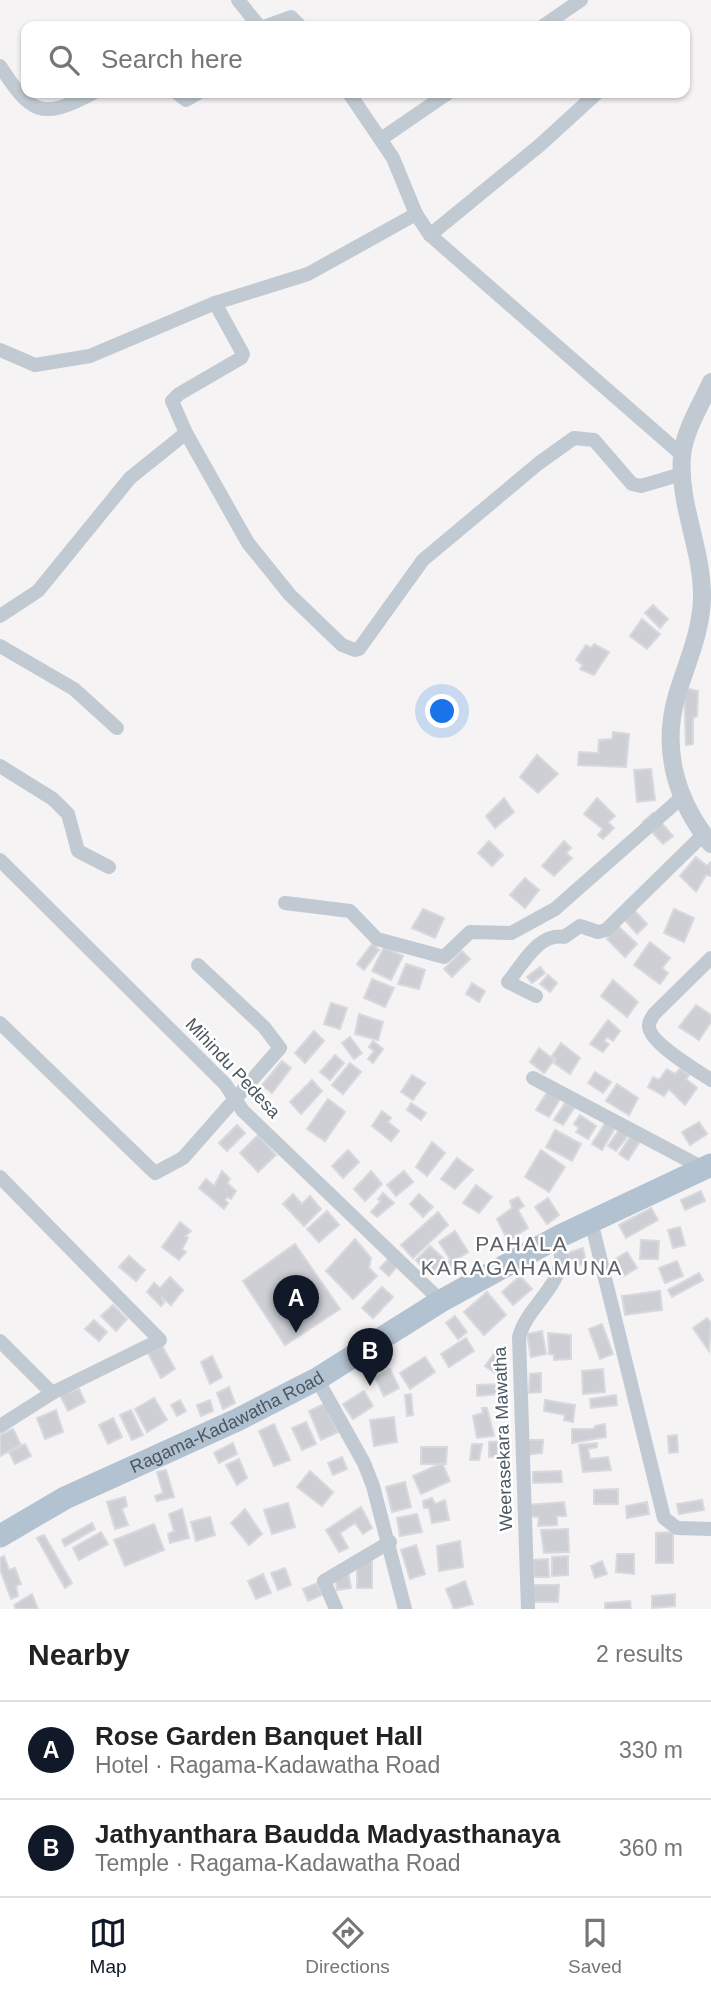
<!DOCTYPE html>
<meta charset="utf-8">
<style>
:root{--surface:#fff;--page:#f2f2f2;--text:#222;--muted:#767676;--line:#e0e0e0;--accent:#111827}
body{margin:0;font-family:Helvetica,sans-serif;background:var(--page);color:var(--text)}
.you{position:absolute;left:443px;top:712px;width:24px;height:24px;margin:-18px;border:5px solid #fff;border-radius:50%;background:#1a73e8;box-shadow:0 0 0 10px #1a73e833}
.badge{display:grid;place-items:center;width:46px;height:46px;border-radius:50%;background:var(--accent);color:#fff;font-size:23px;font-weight:700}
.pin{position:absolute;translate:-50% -58px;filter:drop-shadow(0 2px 4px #0008)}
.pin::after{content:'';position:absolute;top:37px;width:24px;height:21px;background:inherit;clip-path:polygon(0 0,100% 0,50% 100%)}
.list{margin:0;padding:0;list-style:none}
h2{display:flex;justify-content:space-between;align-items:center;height:91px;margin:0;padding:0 28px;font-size:30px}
h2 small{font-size:23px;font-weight:400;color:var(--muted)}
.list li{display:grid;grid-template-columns:46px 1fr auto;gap:21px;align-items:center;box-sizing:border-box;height:98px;padding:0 28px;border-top:2px solid var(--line)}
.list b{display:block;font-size:26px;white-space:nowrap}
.list p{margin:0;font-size:23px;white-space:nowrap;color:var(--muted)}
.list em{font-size:23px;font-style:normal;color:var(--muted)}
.icon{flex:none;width:38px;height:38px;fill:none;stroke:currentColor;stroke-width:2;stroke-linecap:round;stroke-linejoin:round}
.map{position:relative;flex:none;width:711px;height:1609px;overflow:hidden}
.search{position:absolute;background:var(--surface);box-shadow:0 2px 5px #0004;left:21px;right:21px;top:21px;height:77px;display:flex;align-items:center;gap:18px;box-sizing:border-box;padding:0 24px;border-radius:14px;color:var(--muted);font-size:26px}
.sheet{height:287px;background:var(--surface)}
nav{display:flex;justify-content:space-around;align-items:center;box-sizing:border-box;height:98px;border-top:2px solid var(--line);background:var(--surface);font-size:19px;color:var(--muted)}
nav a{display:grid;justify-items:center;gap:4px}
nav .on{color:var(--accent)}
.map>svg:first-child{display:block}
</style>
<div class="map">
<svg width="711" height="1609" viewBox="0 0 711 1609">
<rect width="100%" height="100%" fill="#f5f3f3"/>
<!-- building -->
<g fill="#cdcfd5" stroke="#d7d9de" stroke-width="2">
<polygon points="653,605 668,619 660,628 645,613"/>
<polygon points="642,619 660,634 647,649 630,636"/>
<polygon points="594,644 609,652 594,675 580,669 583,665 576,660 586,645 591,648"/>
<polygon points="684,688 698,691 697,716 693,718 693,744 686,745"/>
<polygon points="613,732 629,734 626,767 578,765 579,752 598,753 599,740 612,739"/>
<polygon points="537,755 558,774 538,793 520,777"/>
<polygon points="651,769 655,800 637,802 634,770"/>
<polygon points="504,798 514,812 495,828 486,816"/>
<polygon points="597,798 615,816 608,822 614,828 603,839 598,835 603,829 584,814"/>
<polygon points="653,813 673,836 663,844 643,822"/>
<polygon points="489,841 503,855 492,866 478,853"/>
<polygon points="564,841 571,848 566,853 572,858 554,876 542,866"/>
<polygon points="696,857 707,866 711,862 711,876 706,875 696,892 680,876"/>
<polygon points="525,878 539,890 525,908 510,895"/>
<polygon points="423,909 444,918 435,938 412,928"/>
<polygon points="674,909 694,918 684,942 664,933"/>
<polygon points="634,910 647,924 637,934 624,919"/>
<polygon points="617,925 637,944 625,957 607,939"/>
<polygon points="650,942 670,958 662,968 668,973 660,984 634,965"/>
<polygon points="372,944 379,950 364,970 357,964"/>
<polygon points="384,947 403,956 391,980 372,971"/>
<polygon points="462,951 470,959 452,977 444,969"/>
<polygon points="406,964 425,970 419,989 398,984"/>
<polygon points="540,967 545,973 532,983 527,977"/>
<polygon points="548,975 557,983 550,992 540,984"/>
<polygon points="372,979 394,988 385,1007 364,998"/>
<polygon points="613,980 638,1002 627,1017 601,996"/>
<polygon points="472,983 485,991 479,1002 466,994"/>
<polygon points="331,1003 347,1008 340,1029 324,1024"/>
<polygon points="696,1005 711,1015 711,1022 699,1040 679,1027"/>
<polygon points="359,1014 383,1022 378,1040 355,1034"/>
<polygon points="608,1020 620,1031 613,1041 607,1037 604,1041 609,1044 603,1052 590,1044"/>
<polygon points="314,1031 324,1041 305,1063 295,1053"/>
<polygon points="350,1037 362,1053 354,1059 342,1043"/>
<polygon points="373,1041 383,1049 373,1063 368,1059 374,1051 369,1047"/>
<polygon points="561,1043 580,1058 570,1074 554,1063 556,1060 552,1056"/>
<polygon points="539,1048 554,1060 544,1073 530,1062"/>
<polygon points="335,1055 344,1063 330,1080 320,1072"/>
<polygon points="282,1061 291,1068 272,1093 262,1085"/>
<polygon points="350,1063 361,1072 343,1094 332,1085"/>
<polygon points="667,1069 675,1074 680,1069 689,1075 686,1079 697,1088 685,1105 669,1089 664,1096 648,1087 653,1077 659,1080"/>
<polygon points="595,1072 611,1082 603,1093 588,1083"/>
<polygon points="412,1075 425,1083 413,1100 401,1092"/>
<polygon points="312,1080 322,1091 301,1114 290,1102"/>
<polygon points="617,1084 638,1098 629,1115 606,1101"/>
<polygon points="548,1091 560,1099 549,1117 536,1110"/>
<polygon points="328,1099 345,1112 325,1141 307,1129"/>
<polygon points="411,1103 426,1113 421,1120 407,1110"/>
<polygon points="565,1103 574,1108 563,1125 554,1120"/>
<polygon points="382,1111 391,1118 388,1122 399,1131 391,1141 372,1126"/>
<polygon points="580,1115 596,1126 588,1139 576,1132 579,1128 574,1124"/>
<polygon points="606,1122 615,1128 602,1150 592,1144"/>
<polygon points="699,1122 707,1134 690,1145 682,1132"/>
<polygon points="237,1125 245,1133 227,1151 219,1143"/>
<polygon points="621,1127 630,1133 616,1151 608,1146"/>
<polygon points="555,1130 581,1144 572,1161 546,1147"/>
<polygon points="632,1134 641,1140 628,1160 619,1154"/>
<polygon points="258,1135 276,1155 258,1172 240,1153"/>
<polygon points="432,1142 445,1153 427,1176 416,1167"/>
<polygon points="348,1150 359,1162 343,1178 332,1166"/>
<polygon points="541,1150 565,1167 549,1192 525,1177"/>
<polygon points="457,1158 473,1170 455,1189 441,1179"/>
<polygon points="222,1171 230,1179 227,1183 236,1191 231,1199 227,1197 225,1200 228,1203 224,1209 199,1188 206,1179 214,1186"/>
<polygon points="371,1171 382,1184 365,1201 354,1189"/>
<polygon points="404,1171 413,1182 396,1196 387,1185"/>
<polygon points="476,1185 492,1197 479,1213 463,1203"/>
<polygon points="701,1191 705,1201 685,1210 681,1200"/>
<polygon points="383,1193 394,1203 377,1217 371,1212 381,1201 378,1199"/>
<polygon points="293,1194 302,1204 310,1196 321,1209 304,1226 283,1204"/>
<polygon points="419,1194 433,1207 423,1217 410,1204"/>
<polygon points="518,1197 524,1206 518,1210 528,1228 508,1241 497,1219 512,1208 510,1201"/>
<polygon points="548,1198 559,1215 547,1224 535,1207"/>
<polygon points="651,1208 658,1220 626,1238 619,1225"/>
<polygon points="327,1211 339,1225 319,1242 307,1229"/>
<polygon points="438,1212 448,1225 413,1258 401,1245"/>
<polygon points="180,1222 191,1231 185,1236 188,1238 182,1249 186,1252 179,1260 162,1247"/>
<polygon points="680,1227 685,1245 673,1248 668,1230"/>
<polygon points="455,1231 468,1252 456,1260 460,1267 456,1269 447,1263 450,1259 439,1242"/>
<polygon points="355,1239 371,1258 369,1268 377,1276 353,1299 326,1271"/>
<polygon points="641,1240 659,1241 658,1259 640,1259"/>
<polygon points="295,1244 340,1309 285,1345 243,1281"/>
<polygon points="430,1246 445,1260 430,1275 416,1260"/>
<polygon points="583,1248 586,1263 562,1271 558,1256"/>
<polygon points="627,1252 637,1268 622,1277 612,1261"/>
<polygon points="129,1256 145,1270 136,1281 119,1267"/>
<polygon points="388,1259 397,1266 389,1276 380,1268"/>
<polygon points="677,1261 683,1276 665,1283 659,1268"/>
<polygon points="699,1273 703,1280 672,1297 668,1290"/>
<polygon points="520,1276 532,1289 513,1305 502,1292"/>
<polygon points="170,1277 183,1290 171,1305 161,1297 164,1303 161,1306 147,1292 154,1283 160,1288"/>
<polygon points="382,1287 393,1297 373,1318 362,1308"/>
<polygon points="660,1291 662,1310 625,1315 622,1296"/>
<polygon points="487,1292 506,1315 484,1335 464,1312"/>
<polygon points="113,1305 127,1319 116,1331 101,1316"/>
<polygon points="455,1316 467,1332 458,1339 446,1323"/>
<polygon points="707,1318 711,1323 709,1351 693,1328"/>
<polygon points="94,1320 107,1332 99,1341 85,1329"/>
<polygon points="602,1324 613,1354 600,1359 589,1329"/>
<polygon points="542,1331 546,1354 531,1357 527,1334"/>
<polygon points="548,1333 571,1335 571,1359 554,1360 554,1355 549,1354"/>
<polygon points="466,1338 474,1351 449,1367 441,1354"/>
<polygon points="162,1346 175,1369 161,1378 148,1353"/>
<polygon points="498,1348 507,1354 495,1373 485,1366"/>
<polygon points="212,1356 222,1377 210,1384 201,1362"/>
<polygon points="425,1357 435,1372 410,1389 400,1373"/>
<polygon points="390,1369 399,1388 384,1396 375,1377"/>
<polygon points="603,1369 605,1392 583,1394 582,1371"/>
<polygon points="541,1373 541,1392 529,1393 530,1374"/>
<polygon points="64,1383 68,1393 79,1389 85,1402 68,1411 56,1387"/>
<polygon points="499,1384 499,1394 477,1396 477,1385"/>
<polygon points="229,1387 235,1403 223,1409 217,1393"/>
<polygon points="364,1391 373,1406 353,1419 343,1404"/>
<polygon points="411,1394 413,1415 407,1416 405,1395"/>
<polygon points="616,1395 617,1405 591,1408 590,1399"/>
<polygon points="154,1398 167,1420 147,1432 135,1409"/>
<polygon points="180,1400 186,1411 177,1416 171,1405"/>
<polygon points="210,1400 213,1411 201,1416 197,1405"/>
<polygon points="545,1400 575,1405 573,1422 564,1420 565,1415 544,1411"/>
<polygon points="324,1404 338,1432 321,1440 309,1411"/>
<polygon points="482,1408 487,1408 494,1436 477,1438 473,1416 483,1413"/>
<polygon points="56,1410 63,1432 45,1439 37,1418"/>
<polygon points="131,1410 143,1435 132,1440 120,1415"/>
<polygon points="394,1417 397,1442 374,1446 370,1420"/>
<polygon points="113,1418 122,1437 108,1444 99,1425"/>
<polygon points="306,1422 316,1444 302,1450 292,1428"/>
<polygon points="274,1424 290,1460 274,1466 259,1431"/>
<polygon points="605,1424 606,1437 572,1443 572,1429 594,1429 595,1426"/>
<polygon points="13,1429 21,1445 0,1456 0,1435"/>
<polygon points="677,1435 678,1452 669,1453 668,1436"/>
<polygon points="525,1440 543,1440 542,1453 525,1455"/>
<polygon points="507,1441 506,1456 489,1457 489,1442"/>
<polygon points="233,1443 237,1454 219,1463 214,1453"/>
<polygon points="597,1443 597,1447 588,1449 590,1459 608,1457 611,1470 583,1472 579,1445"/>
<polygon points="25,1444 31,1456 15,1464 9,1452"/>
<polygon points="472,1444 482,1444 479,1460 470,1460"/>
<polygon points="421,1447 447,1447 446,1464 421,1464"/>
<polygon points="342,1457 347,1469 333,1475 328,1463"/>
<polygon points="239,1459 247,1478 237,1485 226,1465"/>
<polygon points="442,1463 450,1481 421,1494 413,1476"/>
<polygon points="166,1470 174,1497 157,1501 155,1496 163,1493 157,1472"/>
<polygon points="310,1471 333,1492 322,1506 297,1487"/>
<polygon points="561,1471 562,1482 533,1483 533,1472"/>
<polygon points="405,1482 411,1507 392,1512 386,1487"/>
<polygon points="618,1489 618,1504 594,1504 594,1490"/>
<polygon points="125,1497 127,1506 122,1509 128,1525 115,1529 107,1502"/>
<polygon points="432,1498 435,1504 445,1500 449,1520 432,1523 429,1508 424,1508 423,1501"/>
<polygon points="702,1500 704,1510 679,1514 677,1504"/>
<polygon points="564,1502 566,1516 557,1516 557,1525 538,1526 539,1517 528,1516 528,1505"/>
<polygon points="647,1502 649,1514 627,1518 626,1506"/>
<polygon points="288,1503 295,1527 272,1534 264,1510"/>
<polygon points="361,1507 372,1528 363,1534 355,1523 340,1533 348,1548 339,1552 326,1530"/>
<polygon points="182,1509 189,1538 170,1543 168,1534 174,1531 169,1514"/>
<polygon points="245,1509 262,1534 249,1545 231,1523"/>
<polygon points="417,1514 422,1532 400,1536 397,1518"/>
<polygon points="210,1517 215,1535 196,1541 191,1522"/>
<polygon points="92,1523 95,1529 65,1546 62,1540"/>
<polygon points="154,1524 164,1550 125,1566 114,1540"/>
<polygon points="568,1529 569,1552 544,1553 541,1530"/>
<polygon points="101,1532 108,1544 79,1560 73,1548"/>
<polygon points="673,1532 673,1563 656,1563 656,1533"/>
<polygon points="44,1535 72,1583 65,1588 37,1538"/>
<polygon points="460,1541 463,1567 439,1571 437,1546"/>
<polygon points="416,1545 425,1574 410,1579 401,1550"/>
<polygon points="617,1554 634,1554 634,1574 616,1572"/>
<polygon points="4,1556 9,1570 15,1568 21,1584 16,1586 18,1596 11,1599 0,1569 0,1558"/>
<polygon points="568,1556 568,1575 552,1576 552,1557"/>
<polygon points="372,1559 372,1588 357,1588 357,1564"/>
<polygon points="548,1559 549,1577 534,1577 533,1560"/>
<polygon points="602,1561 607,1574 595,1578 591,1566"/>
<polygon points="285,1568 291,1585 278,1590 271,1573"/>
<polygon points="348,1571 351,1588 337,1590 335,1573"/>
<polygon points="263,1574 271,1593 256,1599 248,1581"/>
<polygon points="465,1581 473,1604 454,1609 446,1589"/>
<polygon points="317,1583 322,1595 308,1601 303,1589"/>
<polygon points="533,1585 559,1585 558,1602 534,1602"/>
<polygon points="32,1594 38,1609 16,1609 14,1605"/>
<polygon points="675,1594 675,1606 652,1608 652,1596"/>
<polygon points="630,1601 631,1609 605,1609 605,1603"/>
</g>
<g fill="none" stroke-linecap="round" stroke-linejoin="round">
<!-- minor -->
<g stroke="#c1cad2" stroke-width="14">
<polyline points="238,0 259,26"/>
<polyline points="266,26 291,17 300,26"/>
<polyline points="543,26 581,0"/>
<path d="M0,66C31,113 40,121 93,93"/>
<polyline points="177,93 186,100 198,93"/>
<polyline points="349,93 393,158 416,214 430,235 682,455"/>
<polyline points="381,139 448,93"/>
<polyline points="430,235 540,145 597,93"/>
<polyline points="0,350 35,365 90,356 215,303 308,274 416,214"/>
<polyline points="186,433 172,401 179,394 241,358 243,354 215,303"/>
<polyline points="0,616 38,591 130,478 186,433 248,543 290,595 342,645 355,650 359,649 423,560 539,463 574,438 594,440 632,484 641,486 682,474"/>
<polyline points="0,646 74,689 117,728"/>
<polyline points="0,766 53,799 68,814 78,851 109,867"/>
<polyline points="0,860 225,1084 243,1111 441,1301"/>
<polyline points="285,903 350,911 377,939 444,957 470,932 511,933 555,909 681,798"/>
<path d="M711,958L654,1014C652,1018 649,1021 649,1025C647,1042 698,1071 711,1080"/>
<path d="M536,996L508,982C523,964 539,932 564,937L580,926L598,932L606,930L704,834"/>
<polyline points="0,1023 155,1173 183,1158 280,1048 264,1027 198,965"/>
<polyline points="533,1078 703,1168"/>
<polyline points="0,1177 160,1340 52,1393 0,1426"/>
<polyline points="591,1221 664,1518 677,1528 711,1529"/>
<polyline points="0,1341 52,1393"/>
<polyline points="317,1379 364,1463 373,1486 405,1609"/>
<polyline points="336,1609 324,1581 390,1542"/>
<path d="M528,1609L519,1337C526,1309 559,1288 561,1259C561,1252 559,1243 558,1237"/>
</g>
<!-- tertiary -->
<path stroke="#c1cad2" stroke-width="18" d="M711,382C701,405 684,431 682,456C678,504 703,550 702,598C701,633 687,662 677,695C661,749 676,801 711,844"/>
<!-- primary -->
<path stroke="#b3c2d1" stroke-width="23" id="s1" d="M0,1536L65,1498L237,1420L317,1379L441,1301L558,1237L711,1165"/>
</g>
<g text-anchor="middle" stroke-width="5" stroke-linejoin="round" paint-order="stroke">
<!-- street labels -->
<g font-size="18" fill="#4a5661" stroke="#fff">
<text transform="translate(233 1068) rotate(47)" y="6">Mihindu Pedesa</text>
<text dy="6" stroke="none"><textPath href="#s1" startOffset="254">Ragama-Kadawatha Road</textPath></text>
<text transform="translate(503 1439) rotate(-92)" y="6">Weerasekara Mawatha</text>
</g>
<!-- quarter labels -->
<g font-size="21" letter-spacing="2" fill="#5f6368" stroke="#fff">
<text x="522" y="1251">PAHALA<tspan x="522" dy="24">KARAGAHAMUNA</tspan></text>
</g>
</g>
</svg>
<div class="you"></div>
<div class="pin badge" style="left:296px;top:1333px">A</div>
<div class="pin badge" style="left:370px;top:1386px">B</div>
<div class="search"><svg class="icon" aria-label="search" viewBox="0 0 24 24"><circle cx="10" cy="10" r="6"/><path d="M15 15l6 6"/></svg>Search here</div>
</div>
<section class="sheet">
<h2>Nearby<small>2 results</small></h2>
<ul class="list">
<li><span class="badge">A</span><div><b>Rose Garden Banquet Hall</b><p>Hotel · Ragama-Kadawatha Road</p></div><em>330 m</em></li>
<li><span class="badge">B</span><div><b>Jathyanthara Baudda Madyasthanaya</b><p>Temple · Ragama-Kadawatha Road</p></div><em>360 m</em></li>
</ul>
</section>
<nav>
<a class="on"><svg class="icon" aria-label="map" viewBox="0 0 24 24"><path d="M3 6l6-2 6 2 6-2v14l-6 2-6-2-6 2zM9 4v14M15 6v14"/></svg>Map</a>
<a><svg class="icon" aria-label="directions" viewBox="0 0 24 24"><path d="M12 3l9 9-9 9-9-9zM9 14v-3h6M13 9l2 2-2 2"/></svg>Directions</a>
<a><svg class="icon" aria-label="saved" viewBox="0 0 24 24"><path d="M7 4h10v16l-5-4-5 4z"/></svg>Saved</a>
</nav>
